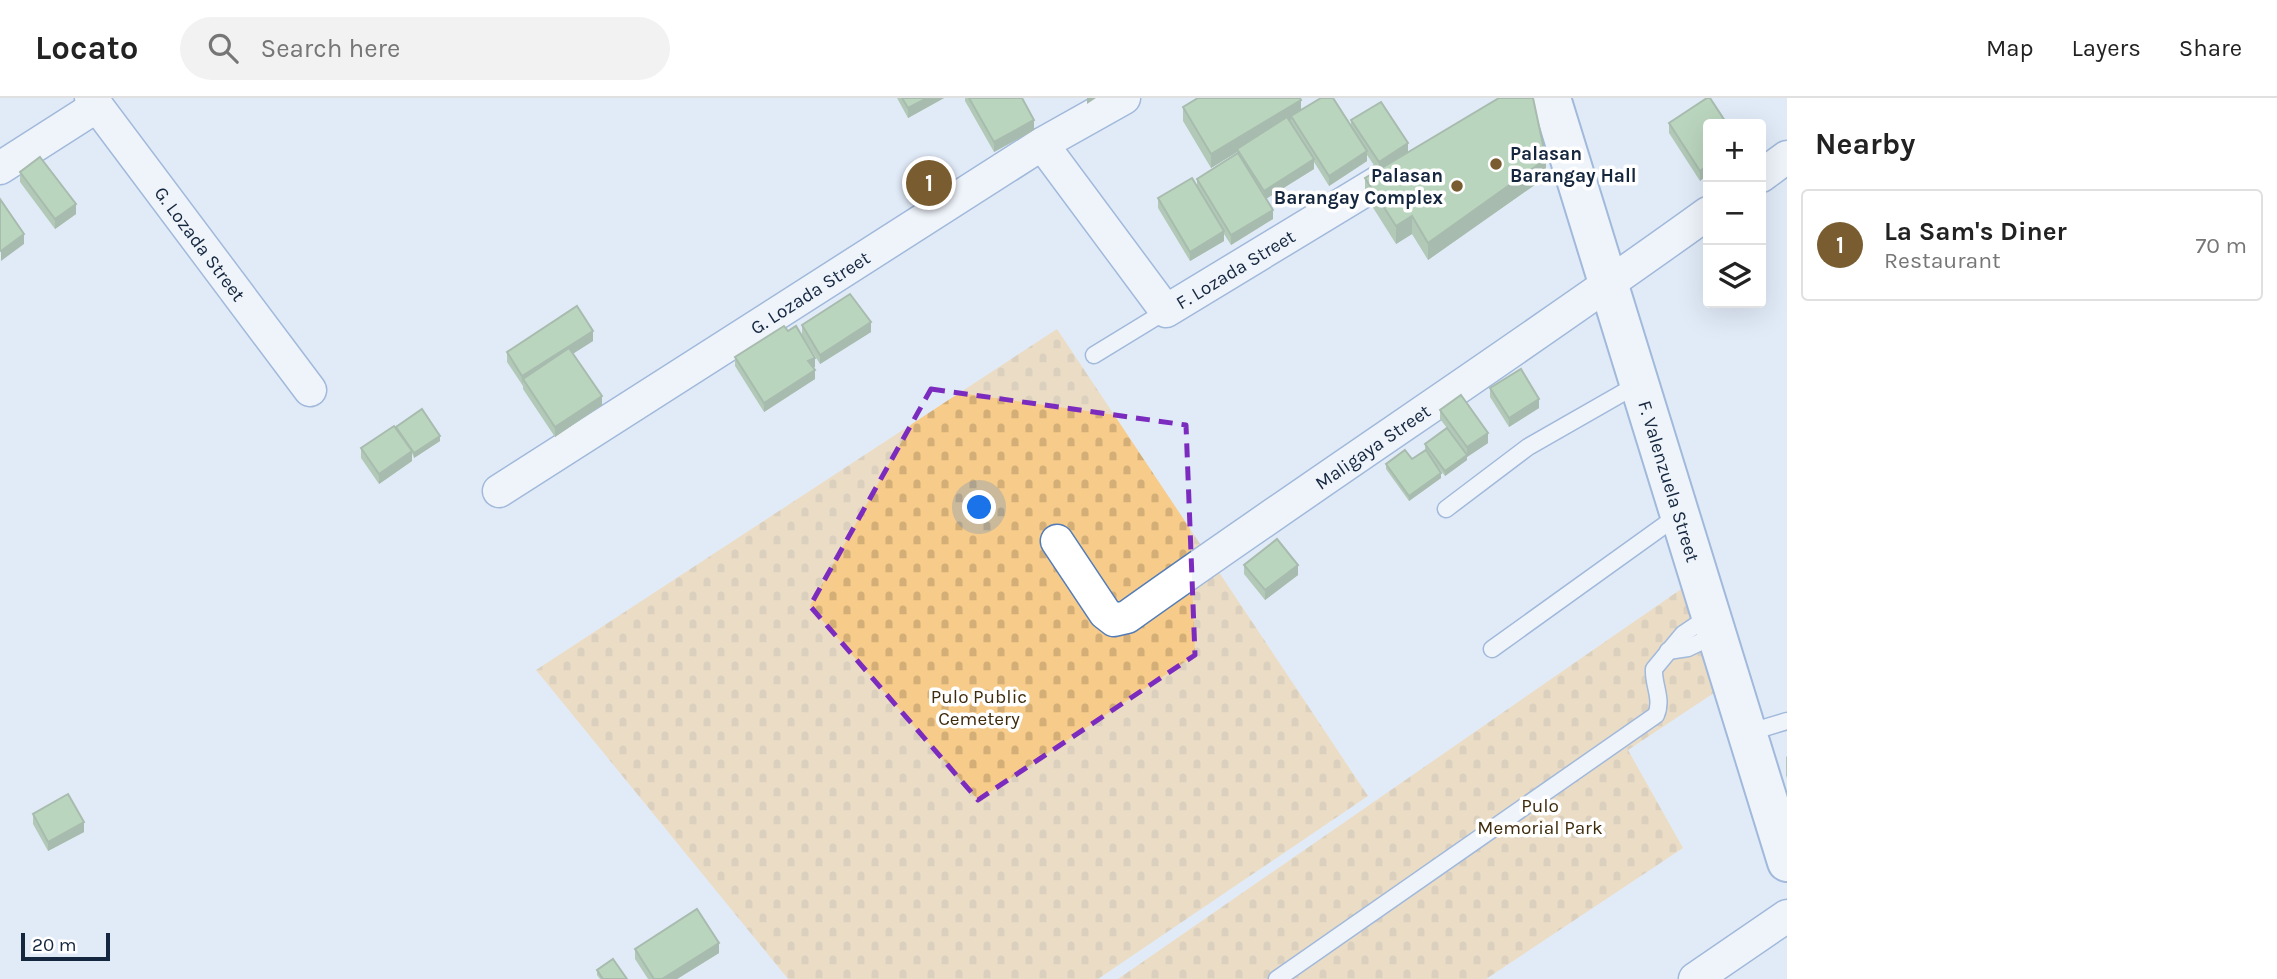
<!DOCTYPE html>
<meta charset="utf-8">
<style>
:root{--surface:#fff;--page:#f2f2f2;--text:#222;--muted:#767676;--line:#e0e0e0;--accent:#795c30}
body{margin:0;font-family:Karla,sans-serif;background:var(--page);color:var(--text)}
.controls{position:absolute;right:21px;top:21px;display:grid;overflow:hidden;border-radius:7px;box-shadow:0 7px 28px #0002}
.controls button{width:63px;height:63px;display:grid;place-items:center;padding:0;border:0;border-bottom:2px solid var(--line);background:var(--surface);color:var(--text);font:35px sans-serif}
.scale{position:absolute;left:21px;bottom:18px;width:89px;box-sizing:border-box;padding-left:7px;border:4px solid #15273f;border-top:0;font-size:19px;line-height:24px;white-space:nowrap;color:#15273f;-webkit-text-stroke:5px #fff;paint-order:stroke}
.you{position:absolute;left:980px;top:410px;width:24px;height:24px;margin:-18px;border:5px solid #fff;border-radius:50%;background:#1a73e8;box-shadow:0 0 0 10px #1a73e833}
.badge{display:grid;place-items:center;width:46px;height:46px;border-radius:50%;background:var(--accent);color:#fff;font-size:23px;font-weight:700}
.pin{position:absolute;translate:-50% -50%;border:4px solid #fff;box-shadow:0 2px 7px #0006}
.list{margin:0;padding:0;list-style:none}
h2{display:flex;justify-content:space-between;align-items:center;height:91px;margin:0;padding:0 28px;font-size:30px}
h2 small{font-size:23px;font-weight:400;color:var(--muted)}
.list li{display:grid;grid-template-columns:46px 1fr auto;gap:21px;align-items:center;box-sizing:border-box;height:112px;margin:0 14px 14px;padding:0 14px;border:2px solid var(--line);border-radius:7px}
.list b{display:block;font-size:26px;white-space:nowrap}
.list p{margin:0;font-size:23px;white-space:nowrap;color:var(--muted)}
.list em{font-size:23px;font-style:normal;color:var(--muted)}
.icon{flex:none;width:38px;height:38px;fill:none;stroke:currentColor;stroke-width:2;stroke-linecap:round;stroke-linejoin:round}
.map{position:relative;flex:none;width:1787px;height:881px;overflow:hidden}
header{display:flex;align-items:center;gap:42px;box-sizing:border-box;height:98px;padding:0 35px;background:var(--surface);border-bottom:2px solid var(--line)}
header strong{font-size:33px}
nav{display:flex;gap:38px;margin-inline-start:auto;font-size:24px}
.search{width:490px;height:63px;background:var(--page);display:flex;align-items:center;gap:18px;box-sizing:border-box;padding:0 24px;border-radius:38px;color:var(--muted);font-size:26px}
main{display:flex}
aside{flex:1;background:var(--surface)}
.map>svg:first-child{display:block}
</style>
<header>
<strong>Locato</strong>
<div class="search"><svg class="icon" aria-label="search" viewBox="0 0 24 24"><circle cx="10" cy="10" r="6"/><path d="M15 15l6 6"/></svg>Search here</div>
<nav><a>Map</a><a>Layers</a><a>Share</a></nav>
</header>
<main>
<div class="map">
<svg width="1787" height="881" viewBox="0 0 1787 881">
<defs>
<pattern id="cemetery-stones" width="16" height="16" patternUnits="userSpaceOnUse" patternTransform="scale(1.75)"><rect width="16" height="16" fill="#f7cb89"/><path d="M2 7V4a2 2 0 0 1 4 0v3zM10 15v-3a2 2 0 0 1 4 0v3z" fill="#d3ae77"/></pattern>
</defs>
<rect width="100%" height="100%" fill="#e1ebf8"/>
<!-- cemetery -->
<g fill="url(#cemetery-stones)">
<polygon points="1057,231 1368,698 1098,881 788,881 536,572"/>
<polygon points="1687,487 1720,591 1628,652 1683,750 1486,881 1118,881"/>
</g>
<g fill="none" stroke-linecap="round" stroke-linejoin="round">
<defs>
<g id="lane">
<polyline points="1094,257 1166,213"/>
<polyline points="1446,411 1528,349 1640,285"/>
<polyline points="1492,551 1680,416"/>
<polyline points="1668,553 1688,550 1717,536"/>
<polyline points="1747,635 1787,623"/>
<path d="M1277,881L1656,617C1663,601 1653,587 1654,571L1683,536L1711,517"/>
</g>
<g id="street">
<path id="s1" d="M91,0L310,292"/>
<path id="s2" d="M1042,46L1166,213L1400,71"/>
<polyline points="0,70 97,8"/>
<polyline points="1761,78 1787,59"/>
<path id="s3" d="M499,393L1042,46L1124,0"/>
<path id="s4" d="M1057,443L1105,515L1114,522L1127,519C1319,382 1517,253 1708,115"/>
<polyline points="1695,881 1787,818"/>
</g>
<g id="secondary">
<path id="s5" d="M1551,0L1787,764"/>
</g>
</defs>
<!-- lane casing -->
<use href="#lane" stroke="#537cb7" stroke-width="19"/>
<!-- street casing -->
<use href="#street" stroke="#537cb7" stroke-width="35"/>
<!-- secondary casing -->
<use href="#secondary" stroke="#537cb7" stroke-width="42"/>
<!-- lane -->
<use href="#lane" stroke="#fff" stroke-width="16"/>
<!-- street -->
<use href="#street" stroke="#fff" stroke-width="32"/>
<!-- secondary -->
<use href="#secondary" stroke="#fff" stroke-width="38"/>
</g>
<!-- wall -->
<g fill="#78a068">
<polygon points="897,0 944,0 908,20"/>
<polygon points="965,0 1022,0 1034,32 994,54 965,3"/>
<polygon points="1183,9 1301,12 1351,29 1351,22 1408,54 1546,79 1428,162 1412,136 1396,146 1365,97 1365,80 1378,73 1367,57 1367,63 1329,88 1314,64 1314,71 1266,101 1273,121 1231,147 1224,136 1224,143 1190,163 1158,110 1158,100 1197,88 1197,81 1237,56 1237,54 1211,70 1183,23"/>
<polygon points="1669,25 1727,26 1700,83 1669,35"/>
<polygon points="20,74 76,116 55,131 20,84"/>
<polygon points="802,227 871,234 820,266 802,237"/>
<polygon points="593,243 573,255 602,307 555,339 523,291 523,288 507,264 507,254"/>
<polygon points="735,259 815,269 813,270 815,281 764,314 735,268"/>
<polygon points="1490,290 1539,310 1509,329 1490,299"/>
<polygon points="1440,312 1488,345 1467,359 1467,362 1445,378 1429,358 1441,380 1409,403 1386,371 1386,366 1412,361 1425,352 1425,346 1447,330 1440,321"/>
<polygon points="396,329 440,343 414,360 412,355 412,363 379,386 361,360 361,350 396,332"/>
<polygon points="1244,467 1298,477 1265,502 1244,476"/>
<polygon points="1787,658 1787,681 1786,677 1786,659"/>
<polygon points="33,716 84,734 48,753 33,726"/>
<polygon points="635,851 719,855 677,881 648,881 635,861"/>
<polygon points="597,872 627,881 600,881 597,877"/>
</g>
<!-- shaded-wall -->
<g fill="#618255">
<polygon points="927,0 944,0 908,20 908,10"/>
<polygon points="1087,0 1096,0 1087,6"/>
<polygon points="1301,2 1301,16 1291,18 1291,22 1239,53 1237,51 1237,54 1211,70 1211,56"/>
<polygon points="1034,22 1034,32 994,54 994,44"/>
<polygon points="1408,45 1408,55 1379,74 1379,64"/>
<polygon points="1367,53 1367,63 1329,88 1329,78"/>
<polygon points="1314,61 1314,71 1264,102 1264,93"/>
<polygon points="1546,61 1546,79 1428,162 1428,145"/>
<polygon points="1708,67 1708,77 1700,83 1700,73"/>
<polygon points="76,106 76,116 55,131 55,121"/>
<polygon points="1273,112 1273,121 1231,147 1231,137"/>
<polygon points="1412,118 1412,136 1396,146 1396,128"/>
<polygon points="1224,133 1224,143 1190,163 1190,154"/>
<polygon points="24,136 24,146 1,163 1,153"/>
<polygon points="871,224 871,234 820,266 820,257"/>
<polygon points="593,233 593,243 526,286 523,281 522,288 522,278"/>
<polygon points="815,260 815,269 808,273 808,263"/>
<polygon points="815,272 815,281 764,314 764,305"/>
<polygon points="602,298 602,307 555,339 555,329"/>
<polygon points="1539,301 1539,310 1509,329 1509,320"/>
<polygon points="1488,335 1488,345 1467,359 1467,362 1445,378 1445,373 1467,357 1467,349"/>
<polygon points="440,338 440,343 414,360 414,355"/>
<polygon points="412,353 412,363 379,386 379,376"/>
<polygon points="1441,375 1441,380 1409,403 1409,398"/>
<polygon points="1298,467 1298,477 1265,502 1265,492"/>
<polygon points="84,724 84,734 48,753 48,744"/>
<polygon points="719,845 719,855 677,881 662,881"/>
</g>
<!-- building -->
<g fill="#8bba79" stroke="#618255" stroke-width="2">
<polygon points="902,0 927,0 908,10"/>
<polygon points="969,0 1022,0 1034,22 994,44"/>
<polygon points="1198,0 1300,0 1301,2 1211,56 1183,9"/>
<polygon points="1321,0 1333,0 1367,53 1329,78 1291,18"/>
<polygon points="1499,0 1533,0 1546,61 1428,145 1412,118 1396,128 1365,80"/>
<polygon points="1707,0 1710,0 1727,26 1708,26 1708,67 1700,73 1669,25"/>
<polygon points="1381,4 1408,45 1379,64 1351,22"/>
<polygon points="1287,19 1314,61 1264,93 1237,51"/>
<polygon points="1238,55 1273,112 1231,137 1197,81"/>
<polygon points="40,59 76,106 55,121 20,74"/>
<polygon points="1192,80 1224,133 1190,154 1158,100"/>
<polygon points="0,101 24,136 1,153 0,152"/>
<polygon points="850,196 871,224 820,257 802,227"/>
<polygon points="577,208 593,233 522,278 507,254"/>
<polygon points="784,228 788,233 796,228 815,260 808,263 815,272 764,305 735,259"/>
<polygon points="569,250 602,298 555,329 523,281"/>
<polygon points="1521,271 1539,301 1509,320 1490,290"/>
<polygon points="1461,297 1488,335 1467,349 1440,312"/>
<polygon points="422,311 440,338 414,355 396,329"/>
<polygon points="394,328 412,353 379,376 361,350"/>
<polygon points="1447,330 1467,357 1445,373 1425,346"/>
<polygon points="1405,352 1412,361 1426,352 1441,375 1409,398 1386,366"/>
<polygon points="1277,441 1298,467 1265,492 1244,467"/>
<polygon points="68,696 84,724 48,744 33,716"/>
<polygon points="697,811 719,845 662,881 654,881 635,851"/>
<polygon points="613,861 627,881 603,881 597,872"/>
</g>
<!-- marked area -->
<path d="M0 0H1787V881H0ZM931,291L1186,327L1195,557L978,702L810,508Z" fill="#e1ebf8" fill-opacity=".55" fill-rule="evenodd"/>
<path fill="none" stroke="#7b2cbf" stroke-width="5" stroke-dasharray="14 9" stroke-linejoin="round" d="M931,291L1186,327L1195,557L978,702L810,508Z"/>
<!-- markers -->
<g fill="#795c30" stroke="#fff" stroke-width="2.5">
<circle cx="1496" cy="66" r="7"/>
<circle cx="1457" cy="88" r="7"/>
</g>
<g text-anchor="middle" stroke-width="7" stroke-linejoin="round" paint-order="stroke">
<!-- poi labels -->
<g font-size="19" font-weight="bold" fill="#15273f" stroke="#fff" text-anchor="start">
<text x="1510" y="62">Palasan<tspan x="1510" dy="22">Barangay Hall</tspan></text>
<text x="1443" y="84" text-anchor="end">Palasan<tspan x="1443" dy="22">Barangay Complex</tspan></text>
</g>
<!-- street labels -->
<g font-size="19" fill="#15273f" stroke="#fff">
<text dy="7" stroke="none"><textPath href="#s1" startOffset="182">G. Lozada Street</textPath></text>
<text dy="7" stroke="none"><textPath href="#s2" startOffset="289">F. Lozada Street</textPath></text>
<text dy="7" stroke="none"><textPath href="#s3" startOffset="369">G. Lozada Street</textPath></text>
<text dy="7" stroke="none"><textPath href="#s4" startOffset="410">Maligaya Street</textPath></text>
<text dy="7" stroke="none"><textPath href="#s5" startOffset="401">F. Valenzuela Street</textPath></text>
</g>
<!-- park labels -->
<g font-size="19" fill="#3f2c0d" stroke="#fff">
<text x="979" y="605">Pulo Public<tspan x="979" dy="22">Cemetery</tspan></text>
<text x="1540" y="714">Pulo<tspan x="1540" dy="22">Memorial Park</tspan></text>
</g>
</g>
</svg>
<div class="controls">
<button>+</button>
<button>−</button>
<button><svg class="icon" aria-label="layers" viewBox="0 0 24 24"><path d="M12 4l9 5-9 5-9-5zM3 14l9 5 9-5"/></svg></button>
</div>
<div class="scale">20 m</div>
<div class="you"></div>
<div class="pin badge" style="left:929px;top:85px">1</div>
</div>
<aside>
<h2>Nearby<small></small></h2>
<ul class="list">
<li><span class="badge">1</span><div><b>La Sam's Diner</b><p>Restaurant</p></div><em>70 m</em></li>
</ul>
</aside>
</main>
